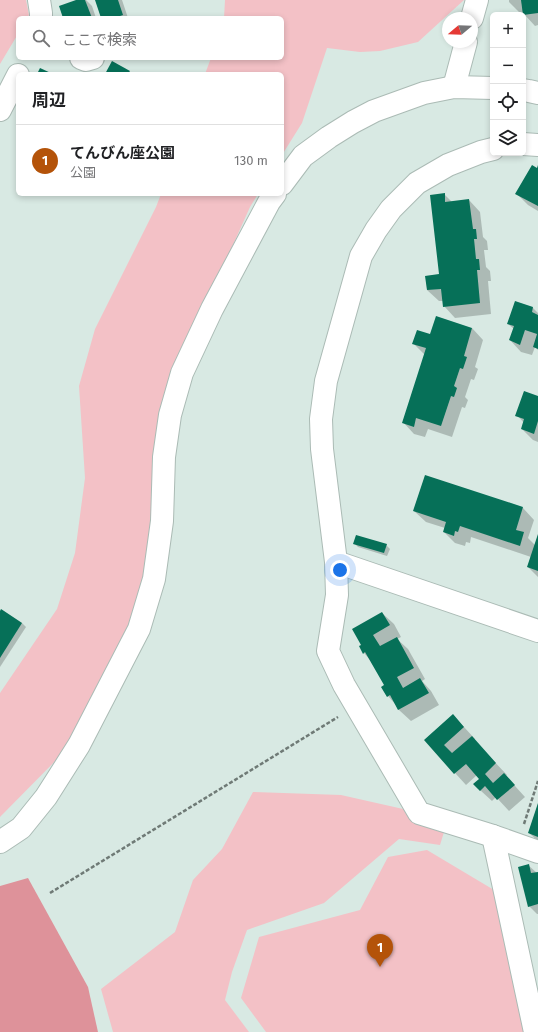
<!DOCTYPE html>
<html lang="ja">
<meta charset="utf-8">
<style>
:root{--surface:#fff;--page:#f6f6f6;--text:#202124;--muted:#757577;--line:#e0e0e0;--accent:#b45309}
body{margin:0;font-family:"Fira Sans","Noto Sans JP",sans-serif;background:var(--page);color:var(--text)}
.controls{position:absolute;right:12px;top:12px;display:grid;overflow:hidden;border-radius:6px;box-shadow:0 2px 6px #0003}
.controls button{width:36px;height:36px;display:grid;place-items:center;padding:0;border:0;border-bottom:1px solid var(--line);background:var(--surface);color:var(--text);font:20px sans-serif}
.compass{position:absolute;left:442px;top:12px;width:36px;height:36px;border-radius:50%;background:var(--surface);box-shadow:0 2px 6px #0003;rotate:251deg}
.you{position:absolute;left:340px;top:570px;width:14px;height:14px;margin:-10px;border:3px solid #fff;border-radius:50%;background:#1a73e8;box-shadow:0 0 0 6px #1a73e833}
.badge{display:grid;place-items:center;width:26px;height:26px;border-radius:50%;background:var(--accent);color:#fff;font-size:13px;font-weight:700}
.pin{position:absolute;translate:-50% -33px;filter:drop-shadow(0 1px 2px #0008)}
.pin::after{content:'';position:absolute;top:21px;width:14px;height:12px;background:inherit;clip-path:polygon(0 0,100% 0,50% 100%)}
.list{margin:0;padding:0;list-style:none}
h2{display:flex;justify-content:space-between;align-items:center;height:52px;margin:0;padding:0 16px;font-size:17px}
h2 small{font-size:13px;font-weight:400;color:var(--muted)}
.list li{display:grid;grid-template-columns:26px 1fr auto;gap:12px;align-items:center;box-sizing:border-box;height:72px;padding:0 16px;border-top:1px solid var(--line)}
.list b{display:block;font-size:15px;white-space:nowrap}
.list p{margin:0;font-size:13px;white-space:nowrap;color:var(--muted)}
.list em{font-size:13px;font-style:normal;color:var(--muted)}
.icon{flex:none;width:22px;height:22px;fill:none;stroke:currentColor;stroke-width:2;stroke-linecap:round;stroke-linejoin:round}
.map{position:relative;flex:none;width:538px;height:1032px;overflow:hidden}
.search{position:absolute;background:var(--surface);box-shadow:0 2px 6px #0003;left:16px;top:16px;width:268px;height:44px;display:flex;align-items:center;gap:10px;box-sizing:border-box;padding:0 14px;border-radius:6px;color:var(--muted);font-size:15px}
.panel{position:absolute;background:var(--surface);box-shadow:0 2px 6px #0003;left:16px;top:72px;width:268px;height:124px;border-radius:6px}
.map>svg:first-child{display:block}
</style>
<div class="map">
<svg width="538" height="1032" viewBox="0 0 538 1032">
<rect width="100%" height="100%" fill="#d8e9e3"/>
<!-- green -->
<g fill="#f3c1c6">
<polygon points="0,0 26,0 29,15 27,18 18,18 18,34 0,64"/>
<polygon points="225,0 464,0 418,42 380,51 360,52 327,48 302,123 282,155 282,74 205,74 211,58 282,58 282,18 224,18"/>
<polygon points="161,194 258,194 250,207 176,372 160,549 124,652 73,743 0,817 0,693 57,609 75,553 85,478 79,386 95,329 156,207"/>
<polygon points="253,792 341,795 412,811 444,832 440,845 399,839 324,903 247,930 232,972 225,1000 249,1032 113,1032 101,989 175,932 193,880 222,849"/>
<polygon points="427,850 494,890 525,1032 266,1032 241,998 259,937 360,910 388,857"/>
</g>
<!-- water -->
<polygon fill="#de929a" points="28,878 88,987 98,1032 0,1032 0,886"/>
<!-- shadow -->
<g fill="#0003">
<polygon points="79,0 86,0 92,6 96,18 64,18"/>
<polygon points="96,0 122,0 128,18 102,18"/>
<polygon points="509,0 538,0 538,25 535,26 524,14 524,13 520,13 509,2"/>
<polygon points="538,167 538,211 528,205 517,194"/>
<polygon points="444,194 452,202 469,200 480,212 483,237 487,241 488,250 484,250 486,267 490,271 491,281 488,281 491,314 455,318 444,306 443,301 439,301 427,290 426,276 440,275"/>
<polygon points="516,302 533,308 538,313 538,350 535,347 532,355 521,352 510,340 514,329 508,324"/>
<polygon points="472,328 483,340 475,367 478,369 474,380 471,379 465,397 468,400 465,408 462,407 452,437 428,429 425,437 414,434 403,422 425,355 413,343 431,335"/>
<polygon points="538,397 538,442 533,440 522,429 524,423 517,415"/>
<polygon points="426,476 523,508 534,520 528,538 535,545 538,536 538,577 528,567 531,557 471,537 470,543 466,542 465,546 455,543 444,532 445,528 426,522 414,511"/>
<polygon points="354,543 386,545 390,549 387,556 358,547"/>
<polygon points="2,610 22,623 26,627 0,667 0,613"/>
<polygon points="382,613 394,624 401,637 397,639 408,649 425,679 422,681 431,691 439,705 411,721 399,710 396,705 388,696 385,685 371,661 364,653"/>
<polygon points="453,715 475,739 474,740 507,775 506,776 525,797 509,811 496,797 492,801 480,790 480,779 477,775 466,785 425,740"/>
<polygon points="538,805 538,841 529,833"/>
<polygon points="528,865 537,873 538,873 538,914 537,914 529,906"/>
</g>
<!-- building -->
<g fill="#067058">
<polygon points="76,0 85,0 92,18 63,18 59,6"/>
<polygon points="95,0 118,0 123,15 114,18 101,18"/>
<polygon points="521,0 538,0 538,13 523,15"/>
<polygon points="112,61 130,71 128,74 105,74"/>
<polygon points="40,68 53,74 37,74"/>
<polygon points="532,165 537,168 538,165 538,206 515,194"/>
<polygon points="445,193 445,202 469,199 473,229 476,229 477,239 474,239 476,259 479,259 480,270 477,270 480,303 443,307 441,289 427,290 425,276 439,274 430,195"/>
<polygon points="515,301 533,307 532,312 538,315 538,349 533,347 537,334 525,330 520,345 509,340 514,326 507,324"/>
<polygon points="436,316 472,328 464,356 467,357 463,369 460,368 454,386 457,388 454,397 451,396 441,426 416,418 414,427 402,423 426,348 412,344 417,330 430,334"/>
<polygon points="524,391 538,396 538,421 534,434 521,429 524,419 515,416"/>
<polygon points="425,475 523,507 516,530 524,532 520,546 460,526 458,532 455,531 454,536 443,532 446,522 413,511"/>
<polygon points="538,534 538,571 527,567"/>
<polygon points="356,535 387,544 384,553 353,544"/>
<polygon points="1,609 22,623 0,658 0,611"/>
<polygon points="382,612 390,625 373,635 380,646 397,637 414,668 397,677 403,688 420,678 429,693 398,710 390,695 387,697 381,687 384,685 365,652 363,654 359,646 361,645 352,629"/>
<polygon points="453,714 464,727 444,745 452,753 472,736 496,763 485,774 493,783 504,773 515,785 497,800 485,786 480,791 473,784 479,779 466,764 454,774 424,740"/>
<polygon points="538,803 538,837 528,833"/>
<polygon points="529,864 531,873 538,872 538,904 528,907 518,867"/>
</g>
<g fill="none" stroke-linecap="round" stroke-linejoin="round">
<defs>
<g id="minor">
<polyline points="39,0 41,13 41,18"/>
<polyline points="472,18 477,0"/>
<polyline points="81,58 86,60 93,58"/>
<polyline points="454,87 466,42"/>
<polyline points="523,90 529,91 538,93"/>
<polyline points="0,110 18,75"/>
<polyline points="523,144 538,145"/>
<polyline points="493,149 481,152 448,165 417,183 391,209 376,230 361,256 326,381 321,419 322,449 336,562 337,595 328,651 344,685 419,813 493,836 538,852"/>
<polyline points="282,184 303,156 329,137 353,122 374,111 424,93 454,87 493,88"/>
<polyline points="336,562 538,631"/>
<polyline points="493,836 535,1032"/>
<polyline points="0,842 21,828 46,797 79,745 139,629 154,579 162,521 164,457 170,415 182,373 212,309 269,202 275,194"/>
</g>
</defs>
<!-- minor casing -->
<use href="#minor" stroke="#abbbb5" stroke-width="24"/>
<!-- path -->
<g stroke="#6f7a76" stroke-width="2.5" stroke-dasharray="4 2" stroke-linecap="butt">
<polyline points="524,824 538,781"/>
<polyline points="50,893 338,717"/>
</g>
<!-- minor -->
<use href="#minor" stroke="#fff" stroke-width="22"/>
</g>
</svg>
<div class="controls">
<button>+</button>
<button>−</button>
<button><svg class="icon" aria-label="locate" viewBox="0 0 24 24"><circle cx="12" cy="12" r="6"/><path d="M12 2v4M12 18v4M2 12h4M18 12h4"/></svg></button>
<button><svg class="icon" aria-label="layers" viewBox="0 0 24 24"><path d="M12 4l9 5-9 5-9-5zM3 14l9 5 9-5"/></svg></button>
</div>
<svg class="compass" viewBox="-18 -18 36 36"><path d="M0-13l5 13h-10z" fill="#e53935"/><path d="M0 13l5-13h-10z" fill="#757577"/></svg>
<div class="you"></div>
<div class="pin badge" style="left:380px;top:967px">1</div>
<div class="search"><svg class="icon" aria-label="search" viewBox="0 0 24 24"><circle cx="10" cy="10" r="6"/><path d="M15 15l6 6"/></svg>ここで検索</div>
<section class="panel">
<h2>周辺<small></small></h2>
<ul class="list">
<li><span class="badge">1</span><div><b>てんびん座公園</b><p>公園</p></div><em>130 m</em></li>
</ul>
</section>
</div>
